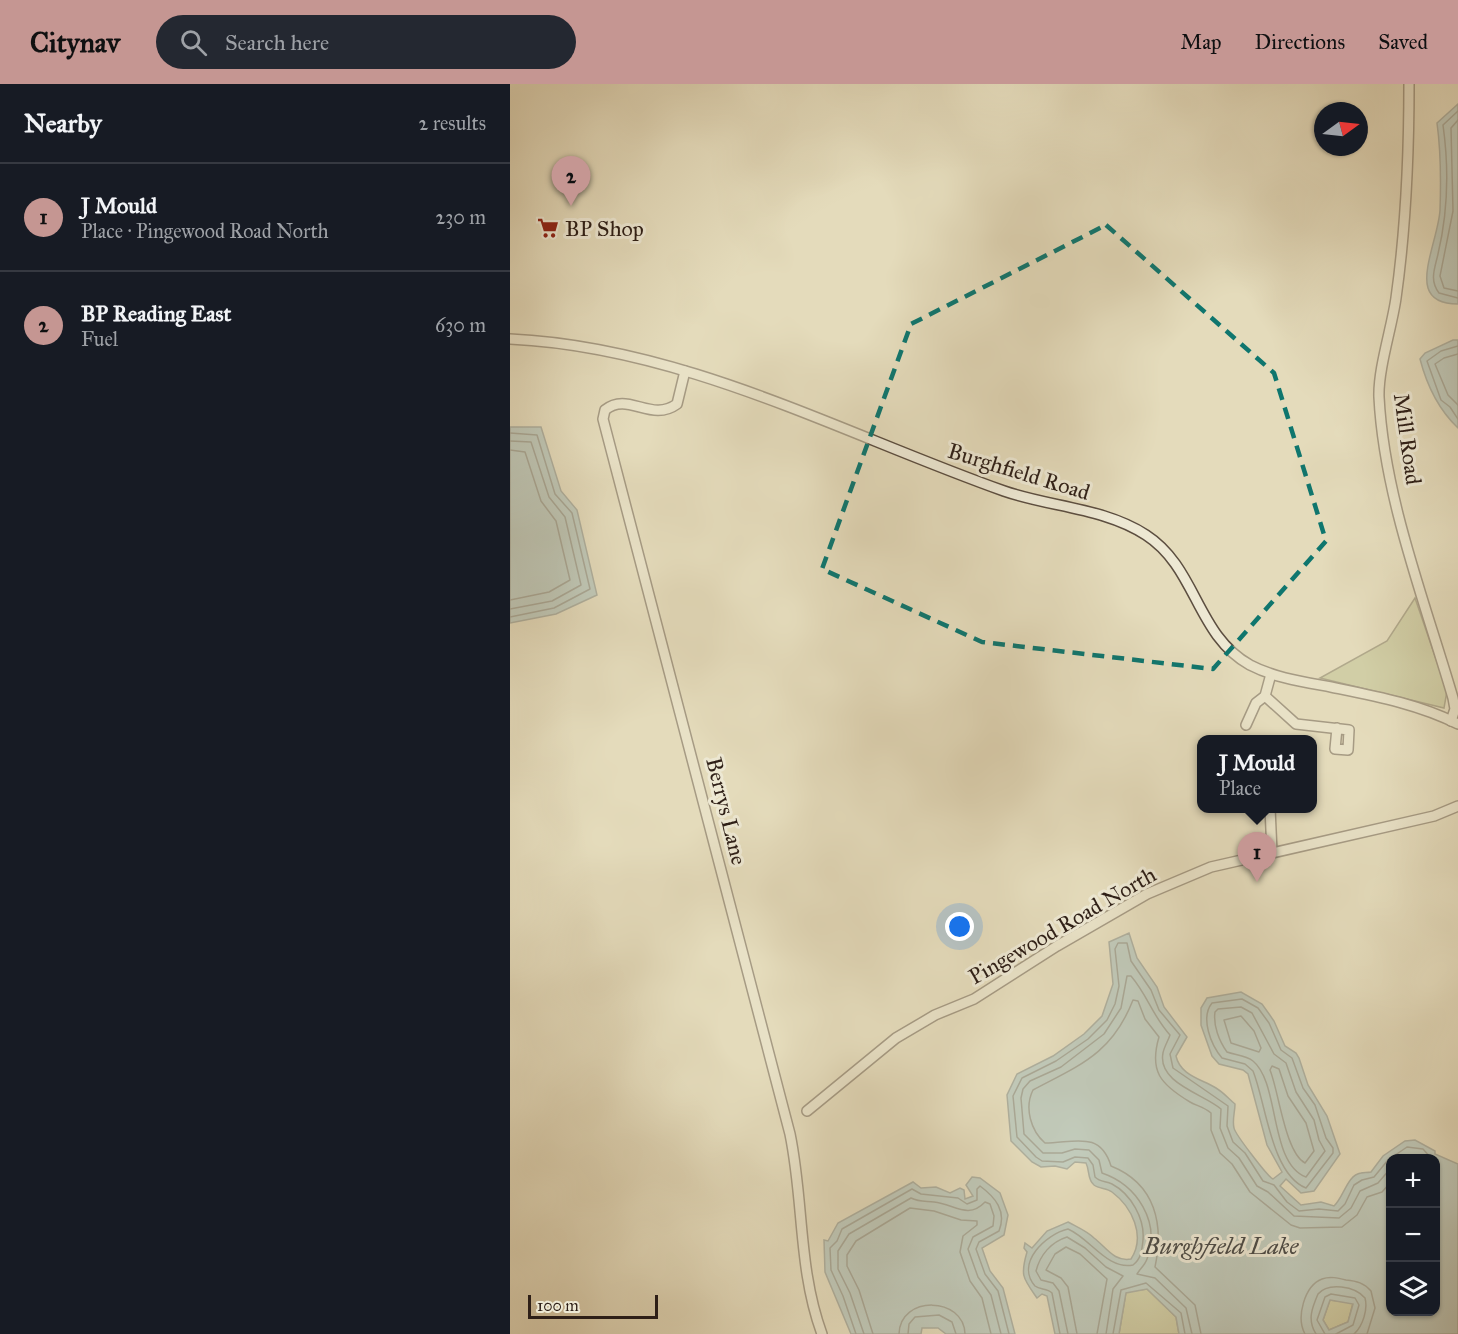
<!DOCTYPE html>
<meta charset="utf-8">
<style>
:root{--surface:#171b24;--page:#242831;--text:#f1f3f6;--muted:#9ea1a6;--line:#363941;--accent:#c59692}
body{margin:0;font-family:"IM FELL Great Primer",serif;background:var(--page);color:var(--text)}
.controls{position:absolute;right:18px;bottom:18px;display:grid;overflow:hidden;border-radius:12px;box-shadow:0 2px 4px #0004}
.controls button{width:54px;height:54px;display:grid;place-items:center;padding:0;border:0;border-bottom:2px solid var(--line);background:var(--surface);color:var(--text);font:30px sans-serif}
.compass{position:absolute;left:804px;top:18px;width:54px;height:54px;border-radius:50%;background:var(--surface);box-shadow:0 2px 4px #0004;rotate:75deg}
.scale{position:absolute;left:18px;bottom:15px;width:130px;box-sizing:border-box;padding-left:6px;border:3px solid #2e1f17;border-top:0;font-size:16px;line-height:21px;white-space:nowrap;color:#2e1f17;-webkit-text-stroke:4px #ede8d3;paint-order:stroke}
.you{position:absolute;left:450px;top:843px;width:21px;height:21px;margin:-15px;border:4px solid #fff;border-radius:50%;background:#1a73e8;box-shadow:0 0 0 9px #1a73e833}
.badge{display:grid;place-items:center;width:39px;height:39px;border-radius:50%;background:var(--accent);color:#111;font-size:20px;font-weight:700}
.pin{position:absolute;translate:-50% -50px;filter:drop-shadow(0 2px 3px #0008)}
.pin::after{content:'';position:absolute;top:32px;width:21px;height:18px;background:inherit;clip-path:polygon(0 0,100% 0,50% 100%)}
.popup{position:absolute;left:687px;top:651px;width:120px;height:78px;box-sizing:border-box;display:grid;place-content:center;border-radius:12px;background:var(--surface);filter:drop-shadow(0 2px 4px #0005);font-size:20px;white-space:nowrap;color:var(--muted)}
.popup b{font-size:22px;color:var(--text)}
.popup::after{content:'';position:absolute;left:50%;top:100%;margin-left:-12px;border:12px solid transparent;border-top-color:var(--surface)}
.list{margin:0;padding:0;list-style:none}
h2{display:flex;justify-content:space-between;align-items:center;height:78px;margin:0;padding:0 24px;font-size:26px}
h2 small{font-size:20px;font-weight:400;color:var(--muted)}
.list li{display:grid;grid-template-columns:39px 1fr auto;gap:18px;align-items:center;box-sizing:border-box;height:108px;padding:0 24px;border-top:2px solid var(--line)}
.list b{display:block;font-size:22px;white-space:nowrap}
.list p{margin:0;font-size:20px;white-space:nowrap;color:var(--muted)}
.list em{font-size:20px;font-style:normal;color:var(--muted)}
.icon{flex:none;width:33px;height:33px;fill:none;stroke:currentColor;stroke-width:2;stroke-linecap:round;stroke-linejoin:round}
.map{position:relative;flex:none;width:948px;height:1250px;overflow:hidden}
header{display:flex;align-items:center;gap:36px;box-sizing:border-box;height:84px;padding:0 30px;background:var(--accent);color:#111}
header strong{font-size:28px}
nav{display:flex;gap:33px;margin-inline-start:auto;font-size:21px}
.search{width:420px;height:54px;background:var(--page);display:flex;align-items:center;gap:15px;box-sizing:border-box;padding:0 21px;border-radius:33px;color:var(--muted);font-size:22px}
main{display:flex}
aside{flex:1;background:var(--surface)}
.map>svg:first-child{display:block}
</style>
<header>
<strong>Citynav</strong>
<div class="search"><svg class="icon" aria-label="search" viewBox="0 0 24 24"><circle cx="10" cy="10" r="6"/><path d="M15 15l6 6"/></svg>Search here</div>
<nav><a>Map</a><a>Directions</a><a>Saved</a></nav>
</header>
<main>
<aside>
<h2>Nearby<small>2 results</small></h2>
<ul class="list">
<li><span class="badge">1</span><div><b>J Mould</b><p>Place · Pingewood Road North</p></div><em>230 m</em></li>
<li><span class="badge">2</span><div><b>BP Reading East</b><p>Fuel</p></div><em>630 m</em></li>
</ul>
</aside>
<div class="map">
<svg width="948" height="1250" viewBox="0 0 948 1250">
<rect width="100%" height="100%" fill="#e4dbbb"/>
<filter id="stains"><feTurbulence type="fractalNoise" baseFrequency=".00333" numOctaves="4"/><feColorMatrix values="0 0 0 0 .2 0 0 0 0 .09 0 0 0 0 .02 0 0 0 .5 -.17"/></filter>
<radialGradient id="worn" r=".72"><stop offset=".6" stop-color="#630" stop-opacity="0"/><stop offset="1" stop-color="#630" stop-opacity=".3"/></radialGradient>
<!-- green -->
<g fill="#bbbe8c" stroke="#746e52" stroke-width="1.5">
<polygon points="905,514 937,607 934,624 810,594 877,557"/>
<polygon points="637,1205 666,1233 669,1250 609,1250 616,1208"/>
<polygon points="820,1216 843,1219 838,1238 819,1246 813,1236"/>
</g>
<!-- water -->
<g fill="#9ab8bb" stroke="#6f7b79" stroke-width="1.5" fill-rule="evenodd">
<path d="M948,20V220C936,220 922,217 918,204C912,185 929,148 930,126C931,97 931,68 927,39Z"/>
<path d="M943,256H948V344C928,325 917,302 910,275L915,269Z"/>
<polygon points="0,343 31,343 51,407 67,426 87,511 46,530 0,539"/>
<path d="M619,849L627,874L647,903L654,923L677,953L666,972C670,991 691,995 706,1004C713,1008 719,1015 725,1020C725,1028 722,1036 724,1044C725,1050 758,1093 763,1095L772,1088L757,1061L738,990L733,986L709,980L702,972L691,941V924L697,914L731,908L752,920L764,937L775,962L786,969L789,974L798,1001L817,1032L830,1070L804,1107L791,1109L776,1095L770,1102L791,1121L811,1118L824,1122C834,1113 837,1091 851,1089C854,1088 857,1089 861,1088L873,1072L895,1057L905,1056L925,1067V1070L948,1080V1250H669L666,1233L637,1205L616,1209L609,1250H545L537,1212L532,1210L527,1214C513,1194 510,1192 517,1168L514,1164L515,1159L522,1164L537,1147L558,1138C567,1143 577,1147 584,1154C597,1164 604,1178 621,1175C636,1152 622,1123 602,1108C597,1104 589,1105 584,1101C577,1095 580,1087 576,1079L565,1078L557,1085L545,1082L531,1083L522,1078L501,1057L497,1011L507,990L543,972L574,950L592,932L603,900L599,858ZM880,1074H926V1228H880ZM820,1216L843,1220L838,1238L819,1246L813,1236Z"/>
<polygon points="462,1093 470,1094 490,1109 498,1131 494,1151 472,1164 480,1187 493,1204 505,1250 436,1250 428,1244 412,1244 411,1250 341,1250 315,1188 314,1156 318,1157 328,1139 403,1098 411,1104 426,1103 440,1109 450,1104 454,1106 455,1115 463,1112 456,1101"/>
</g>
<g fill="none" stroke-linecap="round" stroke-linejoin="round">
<!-- shore -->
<g stroke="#646c69" stroke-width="1.5">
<path d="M948,27L933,41C939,84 938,128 928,170C925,184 919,196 929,209L948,214"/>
<polyline points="948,36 941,44 943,127 930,192 934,204 948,207"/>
<polyline points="948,262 931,267 917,277 931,316 940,323 948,335"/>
<polyline points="948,270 934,274 925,280 938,311 948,321"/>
<polyline points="0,349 27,351 45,410 62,429 80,505 44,524 0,533"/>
<polyline points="0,357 21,358 39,413 55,433 71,501 42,517 0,525"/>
<polyline points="0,366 15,368 31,417 46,437 60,496 39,508 0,516"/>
<path d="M732,915L748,924L759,939L771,966L782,974L793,1004L805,1021L816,1054L823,1064V1069L796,1104C761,1090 756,1019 743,987L735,980L712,974C701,961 690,934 702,919Z"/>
<path d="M731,923L742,929L764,970L776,979L786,1008L804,1036L809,1056L815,1067L796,1093C759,1079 770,999 743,977C736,971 725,971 717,968C709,957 703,941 705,928L708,925Z"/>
<polygon points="731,932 744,947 751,964 749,968 721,959 714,936"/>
<path d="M762,982L769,985L778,1012L796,1039L804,1067L795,1079C775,1068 769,1008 760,986Z"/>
<path d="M346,1250L333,1212L321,1186L320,1164L327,1157L332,1145L402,1105L411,1110L448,1114L457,1120L467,1116V1105L470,1102C485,1113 497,1127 489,1147L469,1158L466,1165L475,1190L488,1207L499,1250"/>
<path d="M354,1250L340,1209L328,1185V1167L339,1150L401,1114C409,1118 415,1117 424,1118C444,1120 458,1136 475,1118L480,1120L484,1132L483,1142L463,1153L458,1165L468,1193L481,1211L491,1250"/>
<polyline points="363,1250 349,1206 337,1182 337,1171 346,1157 400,1124 424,1127 451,1136 467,1137 467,1141 453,1152 450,1168 460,1197 472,1214 481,1250"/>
<path d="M389,1250C390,1211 454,1212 455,1250"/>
<polyline points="398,1250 399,1240 405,1233 429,1231 442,1238 446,1250"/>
<path d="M550,1250L542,1209C537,1204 530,1206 525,1202C505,1179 536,1150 558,1145C581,1155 597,1186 623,1181C631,1175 632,1166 633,1156C635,1135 621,1110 602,1100C595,1097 590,1098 585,1093L583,1081L578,1074L565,1073L553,1078L532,1077L526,1073L507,1053L503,1012L512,994L546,977L578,955L597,936L605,920L609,902L605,865L608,859H617L621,877L641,906L649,926L670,951L660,970L663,984L718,1022L717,1042L723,1058L735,1069L753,1097L764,1101L777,1118L789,1127L809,1125L828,1127L835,1120L844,1101L852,1096L864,1093L878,1076L897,1063L913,1065L921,1074"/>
<path d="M558,1250L549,1207L543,1199L531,1196L526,1187C530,1171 541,1158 557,1153L575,1164L596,1183L613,1192L603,1205L596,1250"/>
<polyline points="567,1250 558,1203 551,1194 536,1186 545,1170 556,1163 570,1170 597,1195 587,1250"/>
<polyline points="603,1250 611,1206 636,1199 671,1229 675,1250"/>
<path d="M682,1250L676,1224L645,1194L627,1190C630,1185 635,1181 637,1175C651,1138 627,1101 592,1089L589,1076L579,1066L565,1065L552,1069H533L514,1050L511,1014L513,1005L520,997L551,983L594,950L611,924L617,892H621C638,912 642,931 660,951C658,957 654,963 653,969C647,999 694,1010 711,1025L710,1044L718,1064L729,1074L747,1102L758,1108L784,1132L829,1134L841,1124L850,1107L868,1099L880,1085"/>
<path d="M691,1250L685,1221L645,1183C654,1141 646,1100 601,1082C590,1046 564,1059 535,1059C521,1047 514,1024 523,1006C570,981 602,970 623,916L628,917L635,935L649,953C639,987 650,1000 680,1018C687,1022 694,1023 701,1029V1046L710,1069L722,1080L740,1108L781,1141L790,1144L832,1143L847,1131L857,1113L872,1108L880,1099"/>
<path d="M795,1250C786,1234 794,1202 812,1195C820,1192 828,1194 836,1196C847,1197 854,1199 861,1207L865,1224L857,1250"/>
<path d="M806,1250C797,1236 802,1224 808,1210C818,1198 845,1202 855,1214C858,1225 853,1242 844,1250"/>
<polyline points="815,1250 807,1236 815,1213 821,1210 845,1214 849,1221 843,1241 826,1250"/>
</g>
<defs>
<g id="minor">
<path d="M899,0C899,72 896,143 886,214C882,243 868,285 869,313C874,413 915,518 943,614L945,625L941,637"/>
<path d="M0,255C174,263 333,350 494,407C540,423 595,424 636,451C687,484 686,551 740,581C765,594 794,598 821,603C865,612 908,620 948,640"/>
<path d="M175,287L167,320C141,339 118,307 95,326L93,335L280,1050C294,1118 288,1185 312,1250"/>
<polyline points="755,612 786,640 839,646 838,666 825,665 827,644"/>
<polyline points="736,641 746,619 755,612 761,590"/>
<polyline points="760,724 762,768"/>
<polyline points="297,1027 386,954 425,931 464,915 547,862 637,810 701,783 924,732 948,722"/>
</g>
</defs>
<!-- minor casing -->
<use href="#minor" stroke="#5c4e40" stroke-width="12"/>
<!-- minor -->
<use href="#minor" stroke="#ede8d3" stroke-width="9"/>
</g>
<!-- marked area -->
<path d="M0 0H948V1250H0ZM596,141L764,289L816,457L703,585L472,558L312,485L401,240Z" fill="#e4dbbb" fill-opacity=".55" fill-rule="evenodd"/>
<path fill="none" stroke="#0f766e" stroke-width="4.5" stroke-dasharray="12 8" stroke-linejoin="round" d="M596,141L764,289L816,457L703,585L472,558L312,485L401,240Z"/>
<!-- icons -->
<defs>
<symbol id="supermarket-bare" viewBox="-9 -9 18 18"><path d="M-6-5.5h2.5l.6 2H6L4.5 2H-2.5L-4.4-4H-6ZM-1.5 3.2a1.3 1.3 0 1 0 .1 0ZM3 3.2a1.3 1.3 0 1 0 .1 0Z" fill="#8f2418" stroke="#ede8d3" stroke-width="2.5" paint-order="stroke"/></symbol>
</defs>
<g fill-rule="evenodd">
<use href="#supermarket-bare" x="23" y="129" width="30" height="30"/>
</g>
<g text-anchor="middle" stroke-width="6" stroke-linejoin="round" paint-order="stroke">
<!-- poi labels -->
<g font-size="22" fill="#2e1f17" stroke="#ede8d3" text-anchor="start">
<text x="55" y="152">BP Shop</text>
</g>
<!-- street labels -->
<g font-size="22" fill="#2e1f17" stroke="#ede8d3">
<text transform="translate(898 355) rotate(82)" y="8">Mill Road</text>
<text transform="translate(509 387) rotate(17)" y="8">Burghfield Road</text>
<text transform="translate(217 727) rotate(76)" y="8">Berrys Lane</text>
<text transform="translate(552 841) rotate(-30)" y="8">Pingewood Road North</text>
</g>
<!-- water labels -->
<g font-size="24" font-style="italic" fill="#4e4d48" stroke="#ede8d3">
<text x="711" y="1170">Burghfield Lake</text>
</g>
</g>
<rect width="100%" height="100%" filter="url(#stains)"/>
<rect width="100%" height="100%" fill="url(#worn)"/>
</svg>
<div class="controls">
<button>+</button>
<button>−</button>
<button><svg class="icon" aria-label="layers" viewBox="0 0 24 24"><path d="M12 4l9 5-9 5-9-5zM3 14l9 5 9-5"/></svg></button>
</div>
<svg class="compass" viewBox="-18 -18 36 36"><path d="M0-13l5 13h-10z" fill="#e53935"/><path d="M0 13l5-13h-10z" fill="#9ea1a6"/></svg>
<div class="scale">100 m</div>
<div class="you"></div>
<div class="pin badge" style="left:747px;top:798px">1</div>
<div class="popup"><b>J Mould</b>Place</div>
<div class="pin badge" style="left:61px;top:122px">2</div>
</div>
</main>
